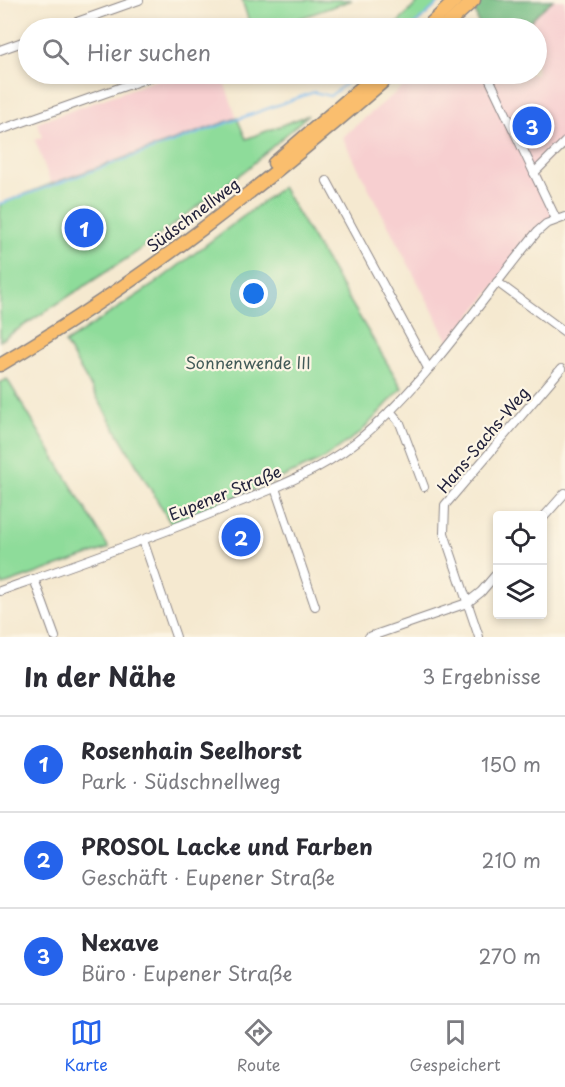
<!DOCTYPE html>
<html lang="de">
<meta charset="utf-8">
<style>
:root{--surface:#fff;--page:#f7f7f7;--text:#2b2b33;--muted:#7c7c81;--line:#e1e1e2;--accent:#2563eb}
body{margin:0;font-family:"Playpen Sans",sans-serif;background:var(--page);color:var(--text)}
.controls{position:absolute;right:18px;bottom:18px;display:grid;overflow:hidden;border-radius:6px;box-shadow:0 3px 9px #0003}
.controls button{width:54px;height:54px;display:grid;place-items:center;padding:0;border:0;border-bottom:2px solid var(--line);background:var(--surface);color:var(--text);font:30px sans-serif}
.you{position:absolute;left:254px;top:294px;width:21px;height:21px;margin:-15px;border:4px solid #fff;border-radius:50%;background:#1a73e8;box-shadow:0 0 0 9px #1a73e833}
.badge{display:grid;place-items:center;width:39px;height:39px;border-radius:50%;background:var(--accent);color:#fff;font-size:20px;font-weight:700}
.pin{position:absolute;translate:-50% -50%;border:3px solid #fff;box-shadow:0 2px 6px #0006}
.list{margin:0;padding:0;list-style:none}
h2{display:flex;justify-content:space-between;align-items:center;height:78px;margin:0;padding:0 24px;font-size:26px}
h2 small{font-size:20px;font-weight:400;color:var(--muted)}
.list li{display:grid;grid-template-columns:39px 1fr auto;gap:18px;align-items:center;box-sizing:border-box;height:96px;padding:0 24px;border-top:2px solid var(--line)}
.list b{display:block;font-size:22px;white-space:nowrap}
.list p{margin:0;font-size:20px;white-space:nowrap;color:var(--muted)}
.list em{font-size:20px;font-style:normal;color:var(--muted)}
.icon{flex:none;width:33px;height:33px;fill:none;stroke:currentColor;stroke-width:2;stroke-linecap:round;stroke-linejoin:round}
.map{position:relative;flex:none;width:565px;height:637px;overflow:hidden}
.search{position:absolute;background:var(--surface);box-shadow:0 3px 9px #0003;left:18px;right:18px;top:18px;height:66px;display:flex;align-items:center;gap:15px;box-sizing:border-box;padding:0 21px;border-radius:33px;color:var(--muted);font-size:22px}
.sheet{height:366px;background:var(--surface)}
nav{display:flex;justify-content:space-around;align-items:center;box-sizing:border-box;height:84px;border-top:2px solid var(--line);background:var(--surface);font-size:16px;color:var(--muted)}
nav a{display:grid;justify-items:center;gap:3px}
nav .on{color:var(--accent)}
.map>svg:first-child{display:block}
</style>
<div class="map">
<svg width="565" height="637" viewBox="0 0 565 637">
<rect width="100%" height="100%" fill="#fcf5e5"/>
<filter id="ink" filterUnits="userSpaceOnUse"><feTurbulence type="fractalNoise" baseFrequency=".0167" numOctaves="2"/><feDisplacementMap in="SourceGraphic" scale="12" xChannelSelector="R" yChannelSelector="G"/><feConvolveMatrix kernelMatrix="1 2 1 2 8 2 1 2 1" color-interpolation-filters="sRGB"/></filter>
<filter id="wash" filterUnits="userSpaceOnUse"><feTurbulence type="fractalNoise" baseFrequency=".008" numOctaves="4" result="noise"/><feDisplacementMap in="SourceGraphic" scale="24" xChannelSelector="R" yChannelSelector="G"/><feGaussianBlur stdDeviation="1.35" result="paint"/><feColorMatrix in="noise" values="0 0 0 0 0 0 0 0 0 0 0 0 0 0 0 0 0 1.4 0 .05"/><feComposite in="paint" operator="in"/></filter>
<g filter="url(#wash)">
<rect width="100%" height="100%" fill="#f5e9d0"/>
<!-- built -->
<g fill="#f7cfd0">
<polygon points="553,0 565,0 565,142 534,173 556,219 546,224 449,342 342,137 418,74 536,74 536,28 524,28 538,13"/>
<polygon points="173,74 221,74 237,118 51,184 35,140 42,137 37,123"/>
</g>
<!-- green -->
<g fill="#8edc9a" stroke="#587f6a" stroke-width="1.5">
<polygon points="242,0 352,0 272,28 251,28"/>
<polygon points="420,0 442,0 412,28 393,28"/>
<polygon points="308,115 247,169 137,252 0,341 0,204 51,184 237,118 246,139"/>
<polygon points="282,187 402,388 361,432 323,459 270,483 171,524 65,343 153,285"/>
<polygon points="7,379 109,548 3,585 0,580 0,383"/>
</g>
<!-- forest -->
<polygon fill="#72bc82" stroke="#4a6f5e" stroke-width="1.5" points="473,0 553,0 538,13 524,28 481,28 478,23"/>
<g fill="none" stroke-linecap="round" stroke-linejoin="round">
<!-- stream -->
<g stroke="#7dbbf1" stroke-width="2">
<polyline points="411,28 442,0"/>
<polyline points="0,204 314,92 330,96 358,74"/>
</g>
</g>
</g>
<g filter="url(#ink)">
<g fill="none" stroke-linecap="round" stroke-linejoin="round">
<defs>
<g id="minor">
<polyline points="60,28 139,0"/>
<polyline points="0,50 28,40"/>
<polyline points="487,74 556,219"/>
<polyline points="0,130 159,74"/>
<polyline points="534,173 565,142"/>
<polyline points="327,181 428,368"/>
<polyline points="497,282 565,332"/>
<polyline points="390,411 400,423 424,487"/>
<polyline points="275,488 315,606"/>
<polyline points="542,519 565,493"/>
<polyline points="143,540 176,637"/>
<polyline points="34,579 55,637"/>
<path d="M0,591C74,565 149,539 222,509C268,491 317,473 356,442C426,385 479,302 537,232L546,224L565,217"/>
<polyline points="369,637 467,603 481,592 498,572"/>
<polyline points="479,637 444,533 445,505 561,369"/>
</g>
<g id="highway">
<polyline points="426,28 456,0"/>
<polyline points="443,28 474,0"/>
<polyline points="274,163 377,74"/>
<path d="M0,365C141,282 269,181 392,74"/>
</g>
</defs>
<!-- minor casing -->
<use href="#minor" stroke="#8c8686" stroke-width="10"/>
<!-- highway casing -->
<use href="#highway" stroke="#8c8686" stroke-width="15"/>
<!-- minor -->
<use href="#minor" stroke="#fff" stroke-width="8"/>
<!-- highway -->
<use href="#highway" stroke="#fabe6e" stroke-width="12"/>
</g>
</g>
<g text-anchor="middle" stroke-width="4.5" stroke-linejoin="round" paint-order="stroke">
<!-- street labels -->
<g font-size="16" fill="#22223b" stroke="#fcf5e5">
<text transform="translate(193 215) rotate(-37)" y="6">Südschnellweg</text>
<text transform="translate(483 440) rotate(-50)" y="6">Hans-Sachs-Weg</text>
<text transform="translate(225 493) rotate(-22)" y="6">Eupener Straße</text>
</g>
<!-- park labels -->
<g font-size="16" fill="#425a58" stroke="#fcf5e5">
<text x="248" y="369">Sonnenwende III</text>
</g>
</g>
</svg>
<div class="controls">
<button><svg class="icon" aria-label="locate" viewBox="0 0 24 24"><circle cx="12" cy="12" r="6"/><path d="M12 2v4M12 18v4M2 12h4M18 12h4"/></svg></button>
<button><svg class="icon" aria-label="layers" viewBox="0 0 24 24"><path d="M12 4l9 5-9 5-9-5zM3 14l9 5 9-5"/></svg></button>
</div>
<div class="you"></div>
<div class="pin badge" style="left:84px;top:228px">1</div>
<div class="pin badge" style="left:241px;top:537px">2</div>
<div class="pin badge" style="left:532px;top:126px">3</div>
<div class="search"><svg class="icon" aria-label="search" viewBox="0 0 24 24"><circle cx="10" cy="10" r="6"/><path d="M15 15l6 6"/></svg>Hier suchen</div>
</div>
<section class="sheet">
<h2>In der Nähe<small>3 Ergebnisse</small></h2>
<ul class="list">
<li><span class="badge">1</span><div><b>Rosenhain Seelhorst</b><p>Park · Südschnellweg</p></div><em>150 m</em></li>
<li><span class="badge">2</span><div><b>PROSOL Lacke und Farben</b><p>Geschäft · Eupener Straße</p></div><em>210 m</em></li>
<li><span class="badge">3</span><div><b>Nexave</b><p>Büro · Eupener Straße</p></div><em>270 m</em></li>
</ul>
</section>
<nav>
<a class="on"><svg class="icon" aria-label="map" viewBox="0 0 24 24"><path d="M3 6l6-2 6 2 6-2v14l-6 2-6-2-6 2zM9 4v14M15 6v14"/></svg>Karte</a>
<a><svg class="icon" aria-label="directions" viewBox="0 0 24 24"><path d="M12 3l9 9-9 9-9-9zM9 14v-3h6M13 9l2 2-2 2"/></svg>Route</a>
<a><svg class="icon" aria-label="saved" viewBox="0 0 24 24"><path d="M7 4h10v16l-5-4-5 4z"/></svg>Gespeichert</a>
</nav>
